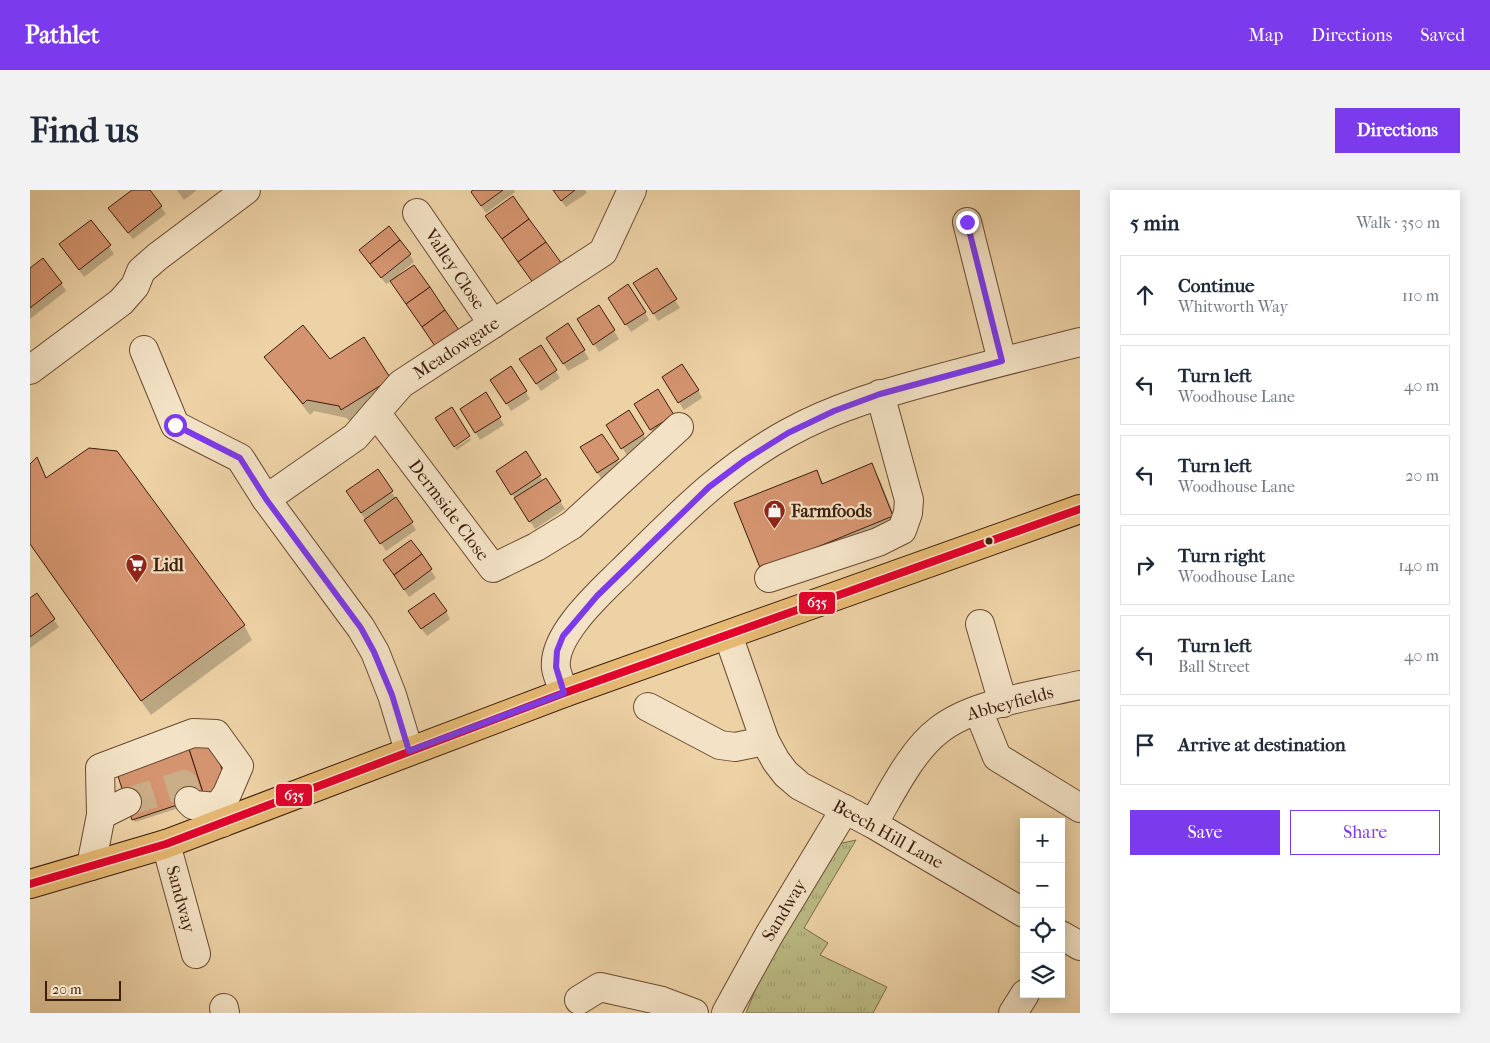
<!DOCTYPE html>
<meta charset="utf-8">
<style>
:root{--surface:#fff;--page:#f2f2f3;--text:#1f2937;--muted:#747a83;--line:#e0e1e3;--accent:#7c3aed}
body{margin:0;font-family:"IM FELL French Canon",serif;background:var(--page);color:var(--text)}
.controls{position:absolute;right:15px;bottom:15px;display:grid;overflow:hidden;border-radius:0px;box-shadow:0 2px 12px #0003}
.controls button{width:45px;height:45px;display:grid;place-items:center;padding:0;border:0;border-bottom:1px solid var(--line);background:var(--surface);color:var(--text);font:25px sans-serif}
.scale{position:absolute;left:15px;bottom:12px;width:76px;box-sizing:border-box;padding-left:5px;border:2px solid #3d1d0c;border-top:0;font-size:14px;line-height:18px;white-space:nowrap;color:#3d1d0c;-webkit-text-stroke:4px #f3e2c5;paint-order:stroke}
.stop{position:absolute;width:15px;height:15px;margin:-11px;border:4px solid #7c3aed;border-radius:50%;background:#fff}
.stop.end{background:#7c3aed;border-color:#fff;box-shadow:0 1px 5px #0008}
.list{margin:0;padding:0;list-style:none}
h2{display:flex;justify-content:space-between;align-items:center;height:65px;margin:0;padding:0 20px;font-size:21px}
h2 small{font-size:16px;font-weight:400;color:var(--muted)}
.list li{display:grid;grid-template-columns:32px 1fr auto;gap:15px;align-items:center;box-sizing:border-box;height:80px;margin:0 10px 10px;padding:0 10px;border:1px solid var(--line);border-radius:0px}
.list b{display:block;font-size:19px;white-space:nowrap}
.list p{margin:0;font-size:16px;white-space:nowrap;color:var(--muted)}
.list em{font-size:16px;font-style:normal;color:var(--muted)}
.actions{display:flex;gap:10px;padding:15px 20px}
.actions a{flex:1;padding:11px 0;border:1px solid var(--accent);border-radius:0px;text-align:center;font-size:18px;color:var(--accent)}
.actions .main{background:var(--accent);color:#fff}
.icon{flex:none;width:28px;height:28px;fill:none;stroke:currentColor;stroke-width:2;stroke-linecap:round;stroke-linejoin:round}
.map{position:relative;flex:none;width:1050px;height:823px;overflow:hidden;border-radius:0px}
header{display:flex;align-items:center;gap:30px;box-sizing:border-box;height:70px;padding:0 25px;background:var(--accent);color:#fff}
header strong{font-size:24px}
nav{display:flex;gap:28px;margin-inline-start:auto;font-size:18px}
.intro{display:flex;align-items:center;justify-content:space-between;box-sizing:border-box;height:120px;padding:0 30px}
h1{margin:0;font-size:35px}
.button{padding:12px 22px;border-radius:0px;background:var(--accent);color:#fff;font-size:18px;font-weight:700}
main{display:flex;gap:30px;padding:0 30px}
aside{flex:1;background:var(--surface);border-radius:0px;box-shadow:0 2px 12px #0003}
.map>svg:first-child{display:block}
</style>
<header>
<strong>Pathlet</strong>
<nav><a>Map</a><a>Directions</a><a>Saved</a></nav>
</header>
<div class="intro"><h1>Find us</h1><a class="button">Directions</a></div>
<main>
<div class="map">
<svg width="1050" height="823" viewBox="0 0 1050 823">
<defs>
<pattern id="grass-tufts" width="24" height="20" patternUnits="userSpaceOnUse" patternTransform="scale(1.25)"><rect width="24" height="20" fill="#bbbb85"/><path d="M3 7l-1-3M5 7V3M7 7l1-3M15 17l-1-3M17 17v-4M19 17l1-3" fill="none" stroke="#a2a072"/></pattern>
</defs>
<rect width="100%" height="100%" fill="#edd2a6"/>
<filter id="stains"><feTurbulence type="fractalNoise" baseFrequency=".004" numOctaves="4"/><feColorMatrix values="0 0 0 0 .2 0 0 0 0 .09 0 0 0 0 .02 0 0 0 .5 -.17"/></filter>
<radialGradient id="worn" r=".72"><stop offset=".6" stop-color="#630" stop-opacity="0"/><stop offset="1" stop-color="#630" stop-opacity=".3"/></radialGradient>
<!-- grass -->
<polygon fill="url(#grass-tufts)" stroke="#7c6c48" points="826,650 774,738 798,753 790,765 857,797 843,823 716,823 730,788 808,654"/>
<!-- shadow -->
<g fill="#0003">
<polygon points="104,0 119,0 136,24 103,49 84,26"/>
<polygon points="147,0 167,0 154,10"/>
<polygon points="440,0 484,0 485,2 456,23"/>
<polygon points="523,0 555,0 557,3 536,17"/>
<polygon points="61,31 84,64 54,87 31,55"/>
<polygon points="330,60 380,65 384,72 368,85 369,87 356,94"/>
<polygon points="0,79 31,93 36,101 0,129"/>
<polygon points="626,80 650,118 628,131 609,101"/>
<polygon points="584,116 615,122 619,130 601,142"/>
<polygon points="569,117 589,149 569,162 553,137"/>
<polygon points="538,135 559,169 538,181 522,156"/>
<polygon points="333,149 366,201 319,231 317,228 284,221 280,225 243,178 236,167 300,171"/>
<polygon points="510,157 530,188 511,201 495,177"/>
<polygon points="462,190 496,202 500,209 481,221"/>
<polygon points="638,195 668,200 672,208 654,220"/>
<polygon points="455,204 474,235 450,250 436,227"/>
<polygon points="606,215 647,233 625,247"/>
<polygon points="582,243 613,244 617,252 597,265"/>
<polygon points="572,245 592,278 572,290 556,265"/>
<polygon points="440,248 441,250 427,260 425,258"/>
<polygon points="495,263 513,291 516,289 535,319 505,339 467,281"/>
<polygon points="7,269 17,289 214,435 222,450 121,525 0,355 0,275"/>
<polygon points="841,275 850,290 871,342 741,394 786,281 794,294"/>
<polygon points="348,281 386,340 356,361 322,309"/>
<polygon points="381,351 406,388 379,407 359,378"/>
<polygon points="6,405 29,437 0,458 0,409"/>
<polygon points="416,421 420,429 397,446 384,429"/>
<polygon points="186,558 201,606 177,609 105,632 103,629"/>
</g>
<!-- building -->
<g fill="#d4946f" stroke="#3d1d0c">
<polygon points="102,0 120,0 132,16 98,43 78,18"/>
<polygon points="443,0 473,0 451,16 441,2"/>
<polygon points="523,0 545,0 531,11"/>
<polygon points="483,6 499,29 472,49 455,26"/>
<polygon points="499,29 516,52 488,72 472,49"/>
<polygon points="61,30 81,55 49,80 29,54"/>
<polygon points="359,36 370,50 340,74 329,60"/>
<polygon points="370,50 381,64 351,88 340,74"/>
<polygon points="516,52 532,74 504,94 488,72"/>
<polygon points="13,68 32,93 0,118 0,78"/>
<polygon points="384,75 400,97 376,114 360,91"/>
<polygon points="627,78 647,109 623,124 603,93"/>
<polygon points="598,94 616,122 595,135 578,108"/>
<polygon points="400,97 415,120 392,137 376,114"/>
<polygon points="569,115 585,140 563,155 547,129"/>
<polygon points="415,120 431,143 407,159 392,137"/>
<polygon points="538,133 555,160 533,174 516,148"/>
<polygon points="273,135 300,169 334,147 361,189 311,220 309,216 277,210 273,214 234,167"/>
<polygon points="511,155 527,180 506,194 489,169"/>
<polygon points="652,174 669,200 648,213 632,187"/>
<polygon points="481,176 497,201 476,214 460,190"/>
<polygon points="628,199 644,225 620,240 604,214"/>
<polygon points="456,202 471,227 445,243 430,219"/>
<polygon points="422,217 440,246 424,257 405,228"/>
<polygon points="599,220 614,244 591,259 576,235"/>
<polygon points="572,244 589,269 567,283 550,257"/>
<polygon points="59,258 87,261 215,435 111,511 0,354 0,274 7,267 16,288"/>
<polygon points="496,261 511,285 481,305 466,281"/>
<polygon points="842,273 863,326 731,380 704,313 787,280 792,294"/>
<polygon points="348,279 363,301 331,323 316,301"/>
<polygon points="516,288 531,311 499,332 484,308"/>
<polygon points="366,307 383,332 350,354 334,330"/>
<polygon points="381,350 392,364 364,385 353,370"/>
<polygon points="392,364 402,379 374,400 364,385"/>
<polygon points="7,403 25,429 0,447 0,408"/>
<polygon points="404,403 417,421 391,439 378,421"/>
<polygon points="182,549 198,598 174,606 158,556"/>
<polygon points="158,556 174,606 102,630 86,580"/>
</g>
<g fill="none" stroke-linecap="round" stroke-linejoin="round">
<!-- minor-tunnel -->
<polyline stroke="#caae87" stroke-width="28" stroke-dasharray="28 14" stroke-linecap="butt" points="97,612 154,594 159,611"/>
<defs>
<g id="minor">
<polyline points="387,23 463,134"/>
<polyline points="937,32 972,171"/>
<polyline points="114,160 145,235 210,268 236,309 331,438 345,462 362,505 379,561"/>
<polyline points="0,180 91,112 105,96 111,81 127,67 216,0"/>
<polyline points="346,223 463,378 506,357 542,335 649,237"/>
<polyline points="236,309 325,247 371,194 573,62 602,0"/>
<polyline points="739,388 848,352 872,340 878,323 879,310 850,204"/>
<polyline points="950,434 973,513"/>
<polyline points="698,445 735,551 746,571 756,584 770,596 843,634 994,723"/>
<path d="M534,503C532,495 527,486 526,478C522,445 571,402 592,381C645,329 692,279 758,243C805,217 855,203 907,189C954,176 1002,164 1050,152"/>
<polyline points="618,517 690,555 705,557 735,551"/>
<polyline points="948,520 967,567 1050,618"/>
<polyline points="159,611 163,615 188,617 192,633"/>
<polyline points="71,625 70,578 163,543 186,544 209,576 197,604 188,617"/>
<path d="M843,634C861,604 881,561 909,540C943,513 1007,505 1050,495"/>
<polyline points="136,654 166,764"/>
<polyline points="61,676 71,625 97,612"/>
<polyline points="1031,745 1050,756"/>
<polyline points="549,810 570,797 632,811 664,823"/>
<polyline points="194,818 195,823"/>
<polyline points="696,823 739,745 815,619"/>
<polyline points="983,823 995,804"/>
</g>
<polyline id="major" points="0,694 136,654 534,503 1050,319"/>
</defs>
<!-- minor casing -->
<use href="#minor" stroke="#694a32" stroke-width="30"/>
<!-- major casing -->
<use href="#major" stroke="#3d1d0c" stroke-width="30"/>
<!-- minor -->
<use href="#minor" stroke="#f3e2c5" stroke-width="28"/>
<!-- major -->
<use href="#major" stroke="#e6b973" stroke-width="28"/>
<defs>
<polyline id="bus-1" points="0,694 136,654 534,503 1050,319"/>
</defs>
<!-- bus-1 casing -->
<use href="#bus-1" stroke="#f3e2c5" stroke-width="11"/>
<!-- bus-1 -->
<use href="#bus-1" stroke="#e4002b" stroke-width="8"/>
</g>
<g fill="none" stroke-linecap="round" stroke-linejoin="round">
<!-- route -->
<polyline stroke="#7c3aed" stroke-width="6" points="145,235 210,268 236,309 331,438 344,462 362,505 379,561 534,503 526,477 527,461 533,446 567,406 679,297 715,270 758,243 804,221 850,204 972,171 937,32"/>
</g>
<!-- icons -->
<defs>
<symbol id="shop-pin" viewBox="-11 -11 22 30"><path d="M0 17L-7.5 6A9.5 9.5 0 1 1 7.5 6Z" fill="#8f2418" stroke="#f3e2c5"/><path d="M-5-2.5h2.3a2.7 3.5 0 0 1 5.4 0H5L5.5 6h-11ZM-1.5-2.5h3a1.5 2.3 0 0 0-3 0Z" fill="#fff"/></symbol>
<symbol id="supermarket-pin" viewBox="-11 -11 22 30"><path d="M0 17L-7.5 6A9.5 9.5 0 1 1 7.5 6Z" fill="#8f2418" stroke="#f3e2c5"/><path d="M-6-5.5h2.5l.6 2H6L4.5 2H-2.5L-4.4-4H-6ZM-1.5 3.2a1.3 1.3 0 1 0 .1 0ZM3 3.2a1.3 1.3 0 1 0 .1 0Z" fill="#fff"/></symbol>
</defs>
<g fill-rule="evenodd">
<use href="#shop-pin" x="732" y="308" width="25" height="34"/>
<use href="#supermarket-pin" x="94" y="362" width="25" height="34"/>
</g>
<!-- markers -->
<circle fill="#3d1d0c" stroke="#f3e2c5" stroke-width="2" cx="959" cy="351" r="4.5"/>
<g text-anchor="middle" stroke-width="4.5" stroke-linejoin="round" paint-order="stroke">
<!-- street labels -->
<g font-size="18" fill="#3d1d0c" stroke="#f3e2c5">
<text transform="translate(425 79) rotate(56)" y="6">Valley Close</text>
<text transform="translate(426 158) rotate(-33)" y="6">Meadowgate</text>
<text transform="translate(419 320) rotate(53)" y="6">Dermside Close</text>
<text transform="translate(980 513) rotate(-15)" y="6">Abbeyfields</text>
<text transform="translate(858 644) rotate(29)" y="6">Beech Hill Lane</text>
<text transform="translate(151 709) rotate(75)" y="6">Sandway</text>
<text transform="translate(754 720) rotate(-59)" y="6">Sandway</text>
</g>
<!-- poi labels -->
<g font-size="18" font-weight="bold" fill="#3d1d0c" stroke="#f3e2c5" text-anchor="start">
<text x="761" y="327">Farmfoods</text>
<text x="123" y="381">Lidl</text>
</g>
</g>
<g stroke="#f3e2c5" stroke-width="2">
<rect x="768" y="401" width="38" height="24" rx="5" fill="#e4002b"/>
<rect x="245" y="593" width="38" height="24" rx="5" fill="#e4002b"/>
</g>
<g font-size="14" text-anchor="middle" font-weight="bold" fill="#fff">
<text x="787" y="417">635</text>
<text x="264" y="610">635</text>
</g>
<rect width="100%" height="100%" filter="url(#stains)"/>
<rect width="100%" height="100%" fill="url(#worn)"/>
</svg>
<div class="controls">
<button>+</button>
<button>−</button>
<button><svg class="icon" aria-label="locate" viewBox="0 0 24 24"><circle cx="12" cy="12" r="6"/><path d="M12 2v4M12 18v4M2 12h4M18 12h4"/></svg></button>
<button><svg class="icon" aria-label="layers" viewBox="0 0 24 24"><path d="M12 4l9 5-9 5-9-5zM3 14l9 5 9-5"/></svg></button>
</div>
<div class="scale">20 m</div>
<div class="stop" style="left:145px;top:235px"></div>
<div class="stop end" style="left:937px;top:32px"></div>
</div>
<aside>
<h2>5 min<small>Walk · 350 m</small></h2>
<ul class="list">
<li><svg class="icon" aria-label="ahead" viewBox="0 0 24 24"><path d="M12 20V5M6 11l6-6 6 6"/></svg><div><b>Continue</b><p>Whitworth Way</p></div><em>110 m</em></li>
<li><svg class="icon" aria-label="left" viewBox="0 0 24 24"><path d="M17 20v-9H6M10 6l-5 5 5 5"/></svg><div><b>Turn left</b><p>Woodhouse Lane</p></div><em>40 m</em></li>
<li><svg class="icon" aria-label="left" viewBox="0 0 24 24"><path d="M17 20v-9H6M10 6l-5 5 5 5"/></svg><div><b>Turn left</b><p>Woodhouse Lane</p></div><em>20 m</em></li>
<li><svg class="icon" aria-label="right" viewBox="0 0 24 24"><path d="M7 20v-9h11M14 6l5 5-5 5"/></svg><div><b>Turn right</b><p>Woodhouse Lane</p></div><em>140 m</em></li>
<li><svg class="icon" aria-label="left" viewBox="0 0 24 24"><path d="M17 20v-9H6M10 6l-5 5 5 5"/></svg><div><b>Turn left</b><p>Ball Street</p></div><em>40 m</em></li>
<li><svg class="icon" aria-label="arrive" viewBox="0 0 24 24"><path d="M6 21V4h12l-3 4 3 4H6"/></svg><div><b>Arrive at destination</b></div></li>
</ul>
<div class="actions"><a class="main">Save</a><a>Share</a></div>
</aside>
</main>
